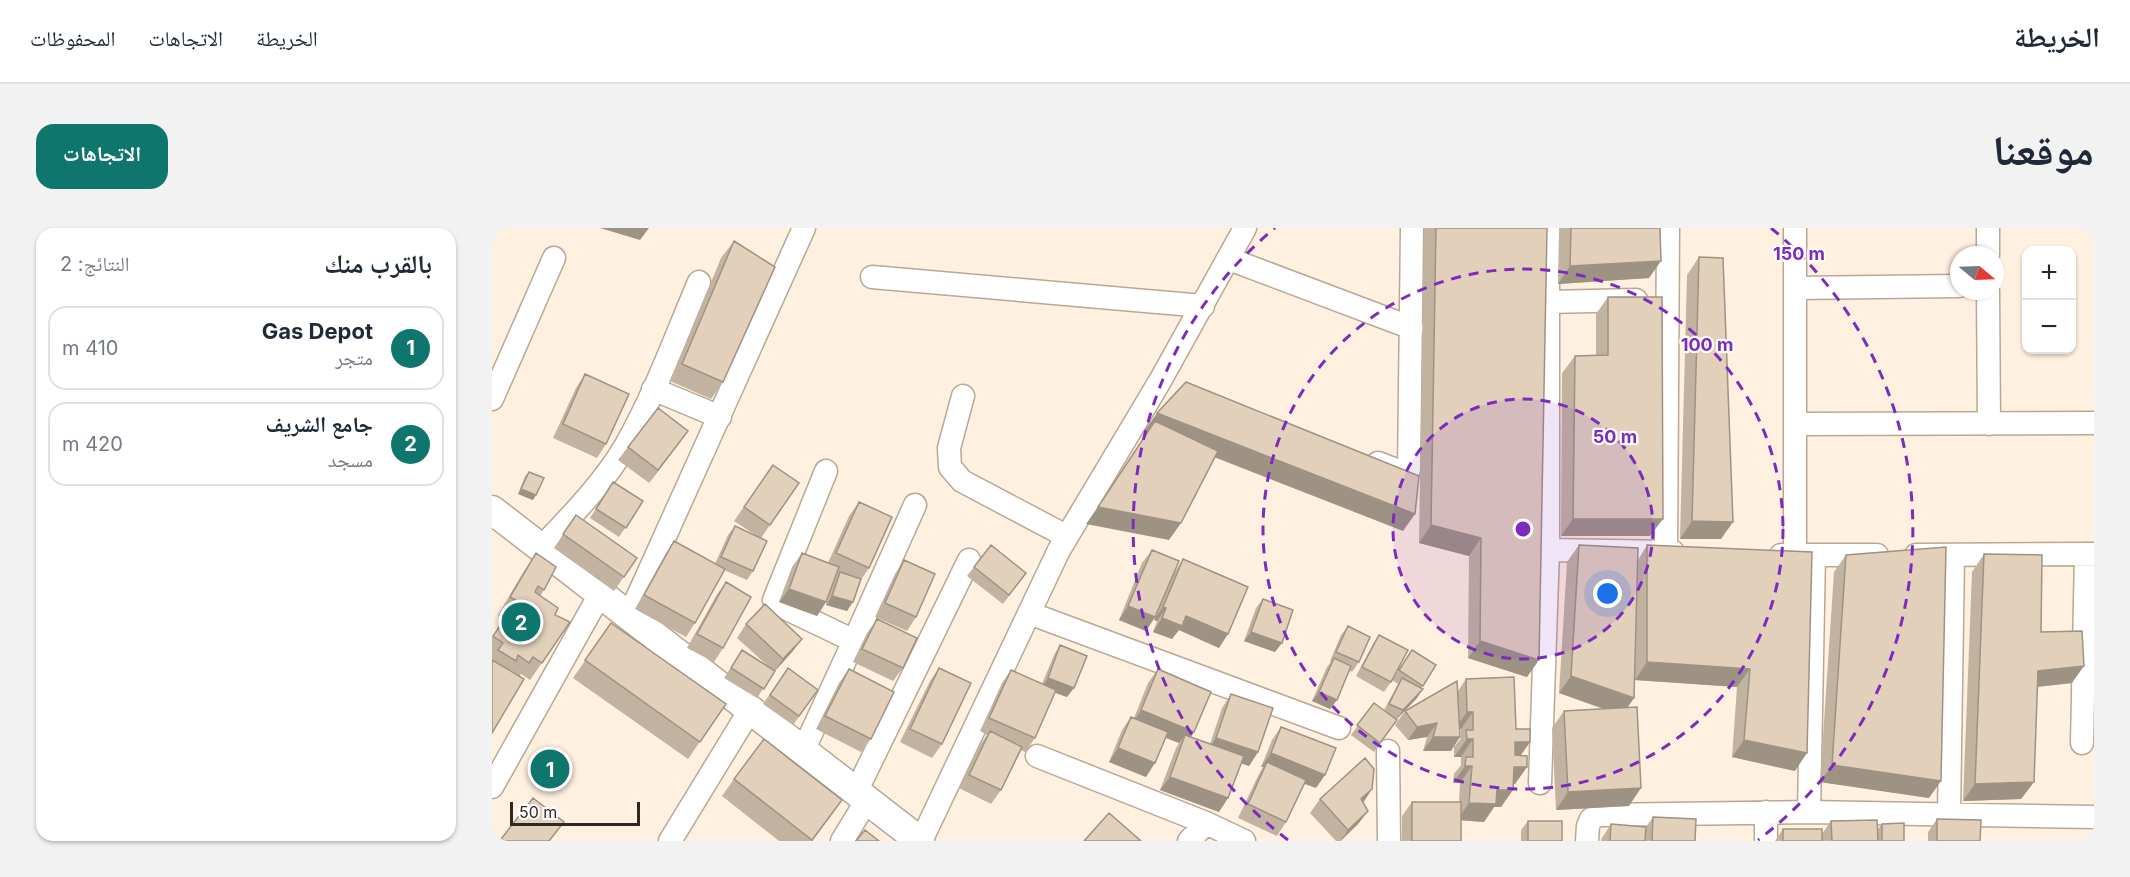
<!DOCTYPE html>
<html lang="ar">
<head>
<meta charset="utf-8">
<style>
  body { margin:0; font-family:Inter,"Noto Naskh Arabic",sans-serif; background:#f2f2f3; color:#1f2937; direction:rtl }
  .controls { position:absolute; right:18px; top:18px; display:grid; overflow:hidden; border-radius:12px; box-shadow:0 2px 4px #0004 }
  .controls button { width:54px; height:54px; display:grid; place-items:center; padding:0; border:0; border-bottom:2px solid #e0e1e3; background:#fff; color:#1f2937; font:30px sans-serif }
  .compass { position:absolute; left:1458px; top:18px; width:54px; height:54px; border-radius:50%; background:#fff; box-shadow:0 2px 4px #0004; rotate:109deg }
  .scale { position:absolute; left:18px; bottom:15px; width:130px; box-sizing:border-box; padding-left:6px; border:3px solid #302921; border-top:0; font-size:16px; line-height:21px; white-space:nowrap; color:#302921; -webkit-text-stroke:4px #fff; paint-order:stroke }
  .you { position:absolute; left:1116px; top:366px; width:21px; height:21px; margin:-15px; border:4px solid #fff; border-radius:50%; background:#1a73e8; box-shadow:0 0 0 9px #1a73e833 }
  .badge { display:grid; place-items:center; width:39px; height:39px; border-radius:50%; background:#0f766e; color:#fff; font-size:20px; font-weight:700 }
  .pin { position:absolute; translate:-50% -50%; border:3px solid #fff; box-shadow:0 2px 6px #0006 }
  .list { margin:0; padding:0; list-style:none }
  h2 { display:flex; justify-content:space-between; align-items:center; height:78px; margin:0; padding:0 24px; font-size:26px }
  h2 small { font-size:20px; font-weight:400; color:#747a83 }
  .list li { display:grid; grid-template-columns:39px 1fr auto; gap:18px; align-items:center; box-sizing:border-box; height:84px; margin:0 12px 12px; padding:0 12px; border:2px solid #e0e1e3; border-radius:18px }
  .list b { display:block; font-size:22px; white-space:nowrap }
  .list p { margin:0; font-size:20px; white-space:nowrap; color:#747a83 }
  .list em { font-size:20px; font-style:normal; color:#747a83 }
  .map { position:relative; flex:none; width:1602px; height:613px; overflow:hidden; direction:ltr; border-radius:18px }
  header { display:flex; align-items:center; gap:36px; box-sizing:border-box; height:84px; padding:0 30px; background:#fff; border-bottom:2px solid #e0e1e3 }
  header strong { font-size:28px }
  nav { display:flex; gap:33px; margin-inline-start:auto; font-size:21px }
  .intro { display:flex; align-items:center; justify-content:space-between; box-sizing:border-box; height:144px; padding:0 36px }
  h1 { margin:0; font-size:42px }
  .button { padding:15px 27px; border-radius:18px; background:#0f766e; color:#fff; font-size:21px; font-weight:700 }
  main { display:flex; gap:36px; padding:0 36px }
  aside { flex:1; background:#fff; border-radius:18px; box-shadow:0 2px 4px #0004 }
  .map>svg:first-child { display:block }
</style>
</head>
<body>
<header>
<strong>الخريطة</strong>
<nav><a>الخريطة</a><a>الاتجاهات</a><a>المحفوظات</a></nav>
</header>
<div class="intro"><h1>موقعنا</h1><a class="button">الاتجاهات</a></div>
<main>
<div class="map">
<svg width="1602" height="613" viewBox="0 0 1602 613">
  <rect width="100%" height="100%" fill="#fff0df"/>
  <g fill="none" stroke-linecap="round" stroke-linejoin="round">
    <defs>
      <path id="minor" d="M1496 0V27
        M737 31 920 100
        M380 49 711 78
        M1303 60 1467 58
        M1496 63 1497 196
        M1056 74 1144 72
        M161 161 228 189
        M471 168 457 220 458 239 470 253 574 308
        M0 171 62 30
        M1303 196 1602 195
        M886 235 912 245 917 241 920 0
        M49 320C79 288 112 255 134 217 163 166 184 108 207 54
        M1056 322 1181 324
        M1174 324 1176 0
        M1289 327H1385
        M1303 327V0
        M1424 327 1602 326
        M537 385 847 500
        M137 388 312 0
        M362 413 423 277
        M1590 515 1594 326
        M311 523 362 413 287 377 282 372 334 243
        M896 523 897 613
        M545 528 714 595 752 613
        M1048 555 1056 322V0
        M0 559 108 366
        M364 564 477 332
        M1317 584 1322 327
        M1457 586 1461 327
        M178 613 258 482
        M350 613 375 572
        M429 613 567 322 668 153 753 0
        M697 613 714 595
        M1095 613 1096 598 1099 591 1107 587 1317 584 1602 589
        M1274 613V584"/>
      <path id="major" d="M0 282 428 613"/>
    </defs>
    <use href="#minor" stroke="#b9a894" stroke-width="25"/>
    <use href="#major" stroke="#b9a894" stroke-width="31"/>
    <use href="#minor" stroke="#fff" stroke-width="22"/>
    <use href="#major" stroke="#fff" stroke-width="28"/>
  </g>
  <path fill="#c2b3a1" d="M932 0H1055L1035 449 976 430 977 328 927 315Z
    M1067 0H1168L1157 50 1066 56Z
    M242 13 231 154 219 171 178 153 229 30Z
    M1207 29 1229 311H1188L1195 47Z
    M1116 69 1158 308H1069L1070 145 1083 128 1104 127V86Z
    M93 146 114 216 105 230 61 210 84 160Z
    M196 203 157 255 126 232 136 219Z
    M281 237 307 255 269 310 261 343 255 352 232 342 203 395 194 409 143 381 173 327 182 313 223 336 236 307 243 298 265 308 242 293Z
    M37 244 41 272 26 266 33 248Z
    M121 254 151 273 127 309 98 290Z
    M367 274 377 340 369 352 355 383 334 377 337 367 334 374 325 388 287 374 300 339 310 325 336 335 357 288Z
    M84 287 145 330 122 363 62 320Z
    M1087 317 1146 332 1155 317 1320 324 1303 543 1240 529 1245 459 1143 452 1142 470 1136 479 1137 578 1064 582 1060 500 1072 483 1111 481 1067 465 1075 334Z
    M660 322 682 345 691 331 727 420 687 402 680 411 661 404 665 393 662 392 663 389 654 403 627 392 650 335Z
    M44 325 52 362 48 368 63 387 78 394 38 452 29 446 0 505V409L12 390 6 387 32 343Z
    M1492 326 1549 404 1580 455 1545 459 1542 554 1529 571 1471 573 1480 344Z
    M1354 327 1437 570 1328 554 1342 344Z
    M412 332 424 389 415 403 383 389 403 346Z
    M482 339 534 345 511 376 475 348Z
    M234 354 231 420 222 434 195 420 224 368Z
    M771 371 783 424 752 413 764 380Z
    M385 391 411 440 401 453 361 434 375 405Z
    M119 395 234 476 196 531 81 450Z
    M254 396 310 411 300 424 282 444 265 470 232 450 250 422 276 438 245 410Z
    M856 398 867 434 860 444 857 442 838 481 820 473 835 439 839 434 838 433 849 407Z
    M887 407 899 454 892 464 864 448 881 416Z
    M568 417 575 469 563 465 543 510 533 524 529 522 509 562 499 576 467 560 488 517 495 507 488 503 510 455 519 442 550 456 562 427Z
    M920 422 944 437 929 460 925 470 904 492H905L882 524 859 507 882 475 892 482 906 456 900 452Z
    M296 440 326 462 301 497 271 476Z
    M447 440 450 516 440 530 408 514 438 453Z
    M357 441 379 511 369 524 324 501 347 455Z
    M666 441 702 504 699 509 718 516 730 480 739 466 766 524 757 538 749 535 727 584 668 562 684 520 687 515 674 510 654 549 617 534 630 502 639 489 642 490 656 455Z
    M974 451 1024 501 1038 514 1028 528 1023 556H1022L1009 579H1002L992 594 969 592V613H910V588L920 574H967L968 555H961L962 546 969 537V529H962V519L969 510V501H968L959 523H931L935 509 916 512 903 497 913 483 966 463Z
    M789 499 824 560 812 556 794 594 785 608 746 590 766 548 771 539H769L780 512Z
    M242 551 338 589 320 613H287L230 568Z
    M828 571 871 575 876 583 866 596 849 613H844L818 585Z
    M1161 589 1203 613H1109L1110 610 1119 596 1154 599Z
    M1445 591 1488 613H1436V604Z
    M1036 593 1070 613H1029V602Z
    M1339 593 1385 602 1390 596 1412 613H1291L1330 606Z
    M1291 601V613H1283Z"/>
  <path fill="#9e9283" d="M108 0H157L148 12Z
    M1169 33 1157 50 1066 56 1078 38Z
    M665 185 923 286 911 303 653 202Z
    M196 203 186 217 157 255 166 242Z
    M29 261 44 267 41 272 26 266Z
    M606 279 689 295 677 312 594 296Z
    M1081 291H1171L1158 308H1069Z
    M1200 293 1241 294 1229 311H1188Z
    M939 297 989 310 977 328 927 315Z
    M297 361 334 374 325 388 287 374Z
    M340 368 361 374 355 383 334 377Z
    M636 378 663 389 654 403 627 392Z
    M671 379 674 380 665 393 662 392Z
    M694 388 736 406 727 420 687 402 680 411 661 404 670 390Z
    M759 404 790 415 783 424 752 413Z
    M310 411 300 424 282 444 291 431Z
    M988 413 1047 432 1035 449 976 430Z
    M1155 434 1258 441 1245 459 1143 452Z
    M1592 438 1580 455 1534 460 1546 443Z
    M1079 448 1142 470 1130 487 1067 465Z
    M556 450 582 460 575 469 549 459Z
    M931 461 925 470 904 492 911 482Z
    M827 464 845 472 838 481 820 473Z
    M649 482 702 504 693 518V507L687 515 640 496Z
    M975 484H981L969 501H963Z
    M945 495 935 509 916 512 925 499Z
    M941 509H968L959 523H931Z
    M724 510 766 524 757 538 715 523Z
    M975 511H981L969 529H962Z
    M1252 512 1315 525 1303 543 1240 529Z
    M1023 514H1038L1026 531H1011Z
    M626 520 663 535 654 549 617 534Z
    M779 525 833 547 824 560 773 540 775 534 771 539H769Z
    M1340 537 1449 553 1437 570 1328 554Z
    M973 538H980L968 555H961Z
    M1022 539H1035L1023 556H1010Z
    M678 549 736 570 727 584 668 562Z
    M1542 554 1529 571 1471 573 1483 556Z
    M1149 560 1137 578 1064 582 1076 564Z
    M880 561 871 575 869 571Z
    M1005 562H1021L1009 579H1002L992 594 965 592 977 575Z
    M350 572 338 589 320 613H319Z
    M876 583 866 596 848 613 856 602Z"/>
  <path fill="#e2d0bb" stroke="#9e9283" stroke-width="1.5" d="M944 0H1055L1047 432 988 413 989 310 939 297Z
    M1079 0H1168L1169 33 1078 38Z
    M242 13 283 39 231 154 190 136Z
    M1207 29 1231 30 1241 294 1200 293Z
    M1116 69H1170L1171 291H1081L1083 128 1116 127Z
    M93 146 137 166 114 216 71 196Z
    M694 154 927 248 923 286 665 185Z
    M166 180 196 203 166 242 136 219Z
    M663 193 726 223 689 295 606 279Z
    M281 237 307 255 278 297 252 279Z
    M37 244 52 250 44 267 29 261Z
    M121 254 151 273 134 300 104 281Z
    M367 274 400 289 377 340 344 325Z
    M84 287 145 330 132 349 71 306Z
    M243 298 275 313 261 343 229 329Z
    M182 313 233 341 203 395 152 367Z
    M499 317 534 345 517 367 482 339Z
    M1087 317 1146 320 1142 470 1079 448Z
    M1155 317 1320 324 1315 525 1252 512 1258 441 1155 434Z
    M1454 319 1449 553 1340 537 1354 327Z
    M660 322 687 333 663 389 636 378Z
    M44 325 64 339 52 362 46 358 43 364 66 380 63 387 78 394 50 435 41 429 37 435 26 427 24 433 6 422 11 415 1 408 25 373 18 369Z
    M310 325 347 339 334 374 297 361Z
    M1492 326 1550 327 1549 404 1590 403 1592 438 1546 443 1542 554 1483 556Z
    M691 331 756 359 736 406 694 388 690 398 670 390 674 380 671 379Z
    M412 332 443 346 424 389 393 375Z
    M348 344 369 351 361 374 340 368Z
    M234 354 259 369 231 420 205 406Z
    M771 371 801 382 790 415 759 404Z
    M273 376 310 411 291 431 254 396Z
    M385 391 425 410 411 440 370 421Z
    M119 395 234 476 208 514 93 432Z
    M856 398 878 409 867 434 844 424Z
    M887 407 916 422 899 454 870 439Z
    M568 417 595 428 582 460 556 450Z
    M250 422 283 443 272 461 239 440Z
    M920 422 944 437 931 458 907 442Z
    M842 430 859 438 845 472 827 464Z
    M0 432 32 451 0 505Z
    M296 440 326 462 307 488 278 467Z
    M447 440 479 455 450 516 418 501Z
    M357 441 402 464 379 511 333 488Z
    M666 441 719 464 702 504 649 482Z
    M519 442 564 462 543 510 497 490Z
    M1022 449 1024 501H1038V514H1023V527L1035 528V539H1022L1021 562H1005L1004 576 977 575 980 538H973L974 529H981V511H975L974 502H981V484H975L974 451Z
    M910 450 931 461 911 482 897 476Z
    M965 453 968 509H941L945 495 925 499 913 483Z
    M739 466 781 480 766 524 724 510Z
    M882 475 905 492 888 515 865 497Z
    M1145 479 1149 560 1076 564 1072 483Z
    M639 489 676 504 663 535 626 520Z
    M789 499 844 520 833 547 779 525Z
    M498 503 530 519 509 562 477 547Z
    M693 507 752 528 736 570 678 549Z
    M272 511 350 572 320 612 242 551Z
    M873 530 882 541 880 561 869 571 876 583 856 602 828 571Z
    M775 534 814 552 794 594 756 576Z
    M41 570 72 594 57 613H12L9 611Z
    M920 574H969V613H920Z
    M617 585 649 613H592Z
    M1161 589 1204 591 1203 613H1160Z
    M1445 591 1489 592 1488 613H1445Z
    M1385 592 1386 613H1340L1339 593Z
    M1036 593H1070V613H1036Z
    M1412 595V613H1390V596Z
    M1119 596 1154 599 1153 613H1118Z
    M1291 601H1330V613H1291Z
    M373 602 387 613H364Z"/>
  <circle cx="1031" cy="301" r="130" fill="#7b2cbf" fill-opacity=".12"/>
  <g fill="none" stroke="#7b2cbf" stroke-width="3" stroke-dasharray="10 8">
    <circle cx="1031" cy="301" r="130"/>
    <circle cx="1031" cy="301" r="260"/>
    <path d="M796 612A390 390 0 0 1 783 0M1279 0A390 390 0 0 1 1266 612"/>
  </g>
  <circle cx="1031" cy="301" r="9" fill="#7b2cbf" stroke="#fff" stroke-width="3"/>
  <g font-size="18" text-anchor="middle" font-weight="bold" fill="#7b2cbf" stroke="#fff" stroke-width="4.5" stroke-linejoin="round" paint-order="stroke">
    <text x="1307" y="32">150 m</text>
    <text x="1215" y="123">100 m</text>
    <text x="1123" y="215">50 m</text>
  </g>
</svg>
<div class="controls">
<button>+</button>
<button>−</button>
</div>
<svg class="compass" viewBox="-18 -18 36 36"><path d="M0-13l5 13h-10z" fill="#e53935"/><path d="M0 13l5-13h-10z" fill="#747a83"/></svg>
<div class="scale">50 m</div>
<div class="you"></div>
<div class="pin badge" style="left:58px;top:541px">1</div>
<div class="pin badge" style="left:29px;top:394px">2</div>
</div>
<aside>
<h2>بالقرب منك<small>النتائج: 2</small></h2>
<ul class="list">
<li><span class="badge">1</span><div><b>Gas Depot</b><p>متجر</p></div><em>410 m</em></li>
<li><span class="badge">2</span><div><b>جامع الشريف</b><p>مسجد</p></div><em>420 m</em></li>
</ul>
</aside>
</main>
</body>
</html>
